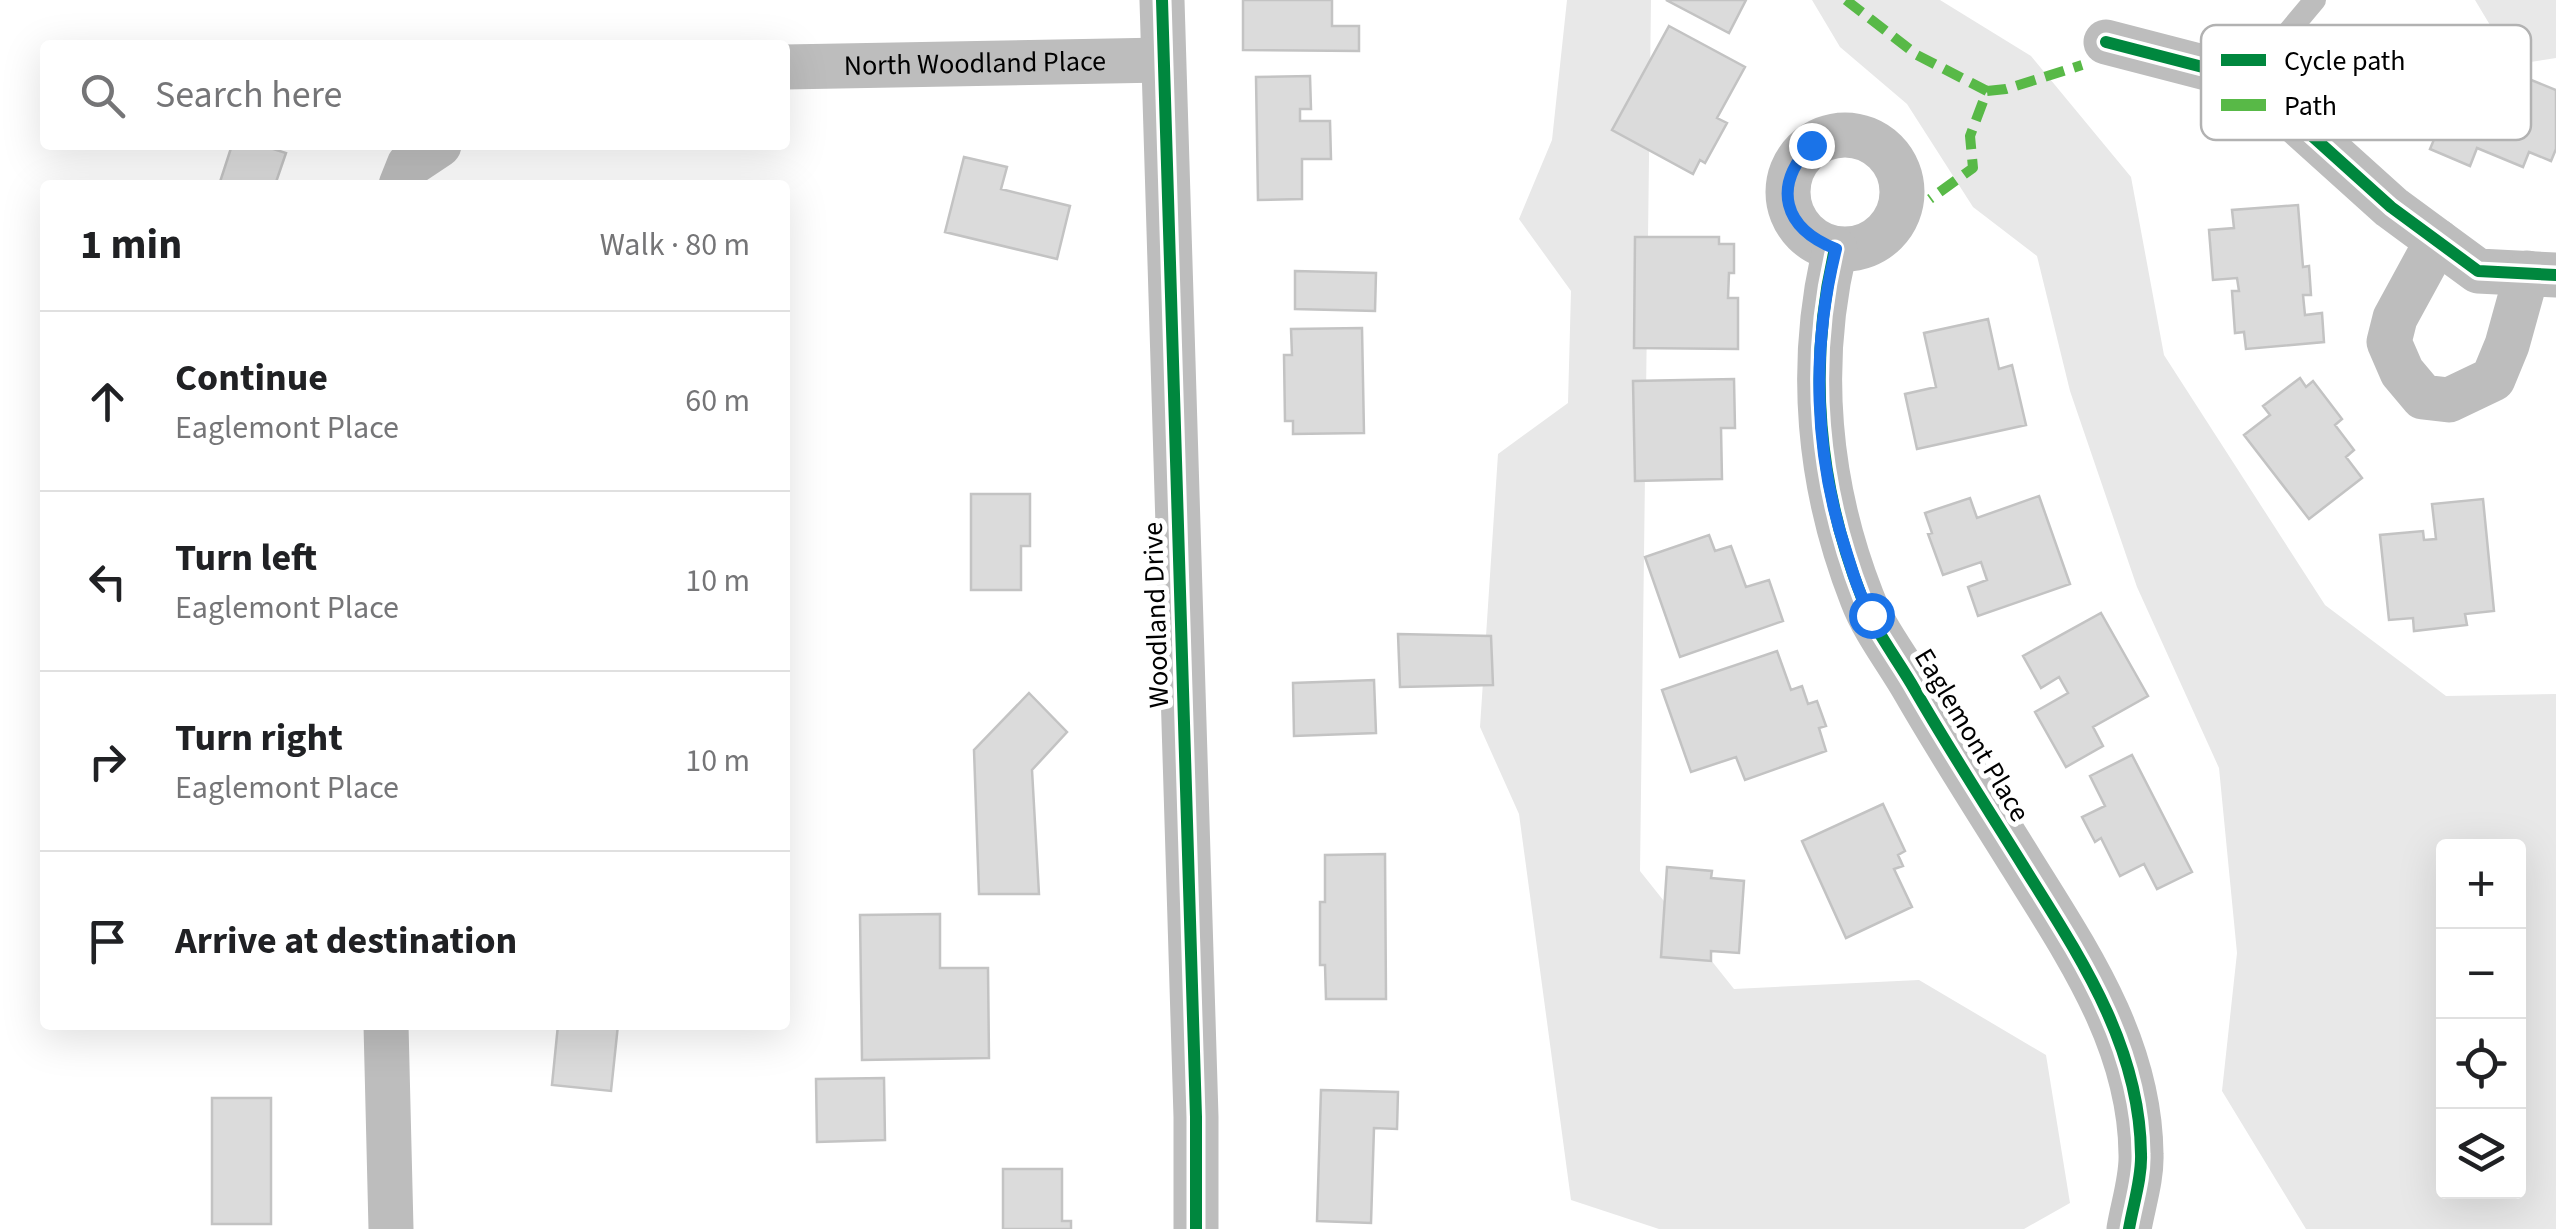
<!DOCTYPE html>
<html lang="en">
<head>
<meta charset="utf-8">
<style>
  body { margin:0; font-family:"Source Sans 3",sans-serif; background:#f2f2f2; color:#202124 }
  .controls { position:absolute; right:30px; bottom:30px; display:grid; overflow:hidden; border-radius:10px; box-shadow:0 10px 40px #0002 }
  .controls button { width:90px; height:90px; display:grid; place-items:center; padding:0; border:0; border-bottom:2px solid #e0e0e0; background:#fff; color:#202124; font:50px sans-serif }
  .stop { position:absolute; width:30px; height:30px; margin:-22px; border:8px solid #1a73e8; border-radius:50%; background:#fff }
  .stop.end { background:#1a73e8; border-color:#fff; box-shadow:0 2px 10px #0008 }
  .list { margin:0; padding:0; list-style:none }
  h2 { display:flex; justify-content:space-between; align-items:center; height:130px; margin:0; padding:0 40px; font-size:42px }
  h2 small { font-size:32px; font-weight:400; color:#757577 }
  .list li { display:grid; grid-template-columns:65px 1fr auto; gap:30px; align-items:center; box-sizing:border-box; height:180px; padding:0 40px; border-top:2px solid #e0e0e0 }
  .list b { display:block; font-size:38px; white-space:nowrap }
  .list p { margin:0; font-size:32px; white-space:nowrap; color:#757577 }
  .list em { font-size:32px; font-style:normal; color:#757577 }
  .icon { flex:none; width:55px; height:55px; fill:none; stroke:currentColor; stroke-width:2; stroke-linecap:round; stroke-linejoin:round }
  .map { position:relative; flex:none; width:2556px; height:1229px; overflow:hidden }
  .search { position:absolute; background:#fff; box-shadow:0 10px 40px #0002; left:40px; top:40px; width:750px; height:110px; display:flex; align-items:center; gap:25px; box-sizing:border-box; padding:0 35px; border-radius:10px; color:#757577; font-size:38px }
  .panel { position:absolute; background:#fff; box-shadow:0 10px 40px #0002; left:40px; top:180px; width:750px; height:850px; border-radius:10px }
  .map>svg:first-child { display:block }
</style>
</head>
<body>
<div class="map">
<svg width="2556" height="1229" viewBox="0 0 2556 1229">
  <rect width="100%" height="100%" fill="#fff"/>
  <path fill="#e8e8e8" fill-rule="evenodd" d="M1567 0H1651L1640 871 1734 989 1919 980 2046 1055 2070 1203 2024 1229H1659L1571 1200 1519 814 1480 727 1498 454 1568 403 1571 291 1519 219 1552 140Z
    M1812 0H1940L2031 56 2131 177 2164 355 2325 605 2446 696 2556 694V1229H2306L2222 1091 2237 953 2219 768 2137 587 2070 391 2037 256 1973 207 1907 104 1840 47ZM2518 846V1192H2444V846Z
    M2475 0H2556V58L2524 63 2496 35Z"/>
  <path fill="#dbdbdb" stroke="#c3c3c3" stroke-width="2.5" d="M1243 0H1332V26H1359V51L1243 50Z
    M1666 0H1746L1729 33Z
    M1669 26 1745 67 1717 118 1727 123 1705 163 1700 160 1693 174 1612 130Z
    M2492 64 2556 90V149L2551 161 2529 152 2523 167 2477 148 2470 166 2430 149 2448 106 2461 111 2470 88 2481 93Z
    M1310 76 1311 109H1300V121H1330L1331 159H1302V199L1258 200 1256 77Z
    M232 145H261L286 153 275 185H219Z
    M964 157 1007 167 1001 189 1070 206 1057 259 945 232Z
    M2298 205 2303 267 2309 266 2311 295H2303L2305 315 2322 313 2324 342 2246 349 2244 332 2235 333 2232 291H2239L2237 278 2213 280 2209 230 2234 228 2232 210Z
    M1635 237H1719V244H1734V273H1729L1728 298H1738V349L1634 348Z
    M1295 271 1376 273 1375 311 1295 309Z
    M1988 319 1999 369 2012 365 2026 425 1917 449 1905 394 1936 387 1924 333Z
    M1362 328 1364 433 1293 434V421H1285L1284 355H1292L1291 329Z
    M2300 378 2306 387 2313 381 2342 419 2335 425 2354 450 2346 457 2362 478 2309 519 2244 435 2270 415 2263 406Z
    M1734 379 1735 428H1721L1722 479 1635 481 1633 381Z
    M971 494H1030V546H1021V590H971Z
    M2039 496 2070 584 1978 616 1968 587 1987 580 1981 562 1943 575 1928 534 1932 533 1925 513 1970 498 1977 518Z
    M2483 499 2494 611 2465 614 2467 625 2414 631 2413 618 2389 620 2380 535 2423 531 2424 540 2436 539 2432 504Z
    M1709 535 1715 551 1731 546 1746 587 1769 580 1783 621 1680 657 1645 557Z
    M2101 613 2148 696 2093 727 2103 746 2066 767 2035 712 2068 693 2059 677 2041 688 2023 656Z
    M1398 634 1491 636 1493 685 1400 687Z
    M1777 651 1791 690 1802 686 1808 704 1817 701 1826 726 1819 728 1826 751 1745 780 1736 757 1691 772 1662 690Z
    M1374 680 1376 733 1294 736 1293 683Z
    M1029 693 1067 732 1032 770 1039 894H979L974 750Z
    M2132 755 2192 872 2157 889 2144 864 2120 876 2101 838 2095 842 2082 817 2105 806 2090 776Z
    M1883 804 1905 851 1898 855 1903 866 1894 869 1912 907 1846 938 1802 841Z
    M1385 854 1386 999H1326L1325 965H1320V902H1325V855Z
    M1667 867 1712 871 1711 878 1744 881 1739 953 1711 951V961L1661 957Z
    M940 914V968H988L989 1058 862 1060 860 915Z
    M558 1025H618L611 1091 552 1085Z
    M884 1078 885 1140 817 1142 816 1079Z
    M1321 1090 1398 1092 1397 1129 1374 1128 1371 1223 1317 1221Z
    M212 1098H271V1224H212Z
    M1003 1169H1062V1221H1071V1229H1003Z"/>
  <g fill="none" stroke-linecap="round" stroke-linejoin="round">
    <path stroke="#bdbdbd" stroke-width="22" d="M2249 79 2315 0"/>
    <g stroke="#bdbdbd" stroke-width="45">
      <path d="M1162 0 1196 1117V1229"/>
      <path d="M2106 42 2249 79 2391 207 2478 271 2556 275"/>
      <path id="s1" d="M785 67 1163 60"/>
      <circle cx="1845" cy="192" r="57"/>
      <path d="M401 185 409 165 439 145"/>
      <path d="M2437 241 2395 318 2389 342 2402 372 2423 397 2449 400 2493 379 2507 345 2527 273"/>
      <path d="M1835 249C1807 366 1818 486 1862 598 1874 630 1898 660 1915 690 1949 749 1986 806 2022 864 2078 954 2140 1044 2141 1154 2142 1178 2133 1205 2129 1229"/>
      <path d="M386 1025 391 1229"/>
    </g>
    <path stroke="#58b947" stroke-width="10" stroke-dasharray="20 10" stroke-linecap="butt" d="M1846 0 1917 55 1987 91 1970 136 1973 168 1930 199
      M1987 91 2006 89 2082 65"/>
    <defs>
      <path id="cycleway" d="M1162 0 1196 1117V1229
        M2106 42 2249 79 2391 207 2478 271 2556 275
        M1835 249C1807 366 1818 486 1862 598 1874 630 1898 660 1915 690 1949 749 1986 806 2022 864 2078 954 2140 1044 2141 1154 2142 1178 2133 1205 2129 1229"/>
    </defs>
    <use href="#cycleway" stroke="#fff" stroke-width="19"/>
    <use href="#cycleway" stroke="#00873e" stroke-width="12"/>
  </g>
  <g fill="none" stroke-linecap="round" stroke-linejoin="round">
    <path stroke="#1a73e8" stroke-width="12" d="M1811 145C1772 187 1783 228 1836 249 1811 349 1814 454 1846 551 1853 573 1859 595 1871 615"/>
  </g>
  <g text-anchor="middle" dominant-baseline="central" stroke-width="10" stroke-linejoin="round" paint-order="stroke">
    <g font-size="28" fill="#000" stroke="#fff">
      <text stroke="none"><textPath href="#s1" startOffset="190">North Woodland Place</textPath></text>
      <text transform="translate(1156 615) rotate(-92)">Woodland Drive</text>
      <text transform="translate(1972 735) rotate(59)">Eaglemont Place</text>
    </g>
  </g>
  <rect x="2201" y="25" width="330" height="115" rx="15" fill="#fff" stroke="#b2b2b2" stroke-width="2.5"/>
  <rect x="2221" y="54" width="45" height="12" fill="#00873e"/>
  <rect x="2221" y="99" width="45" height="12" fill="#58b947"/>
  <g font-size="28" fill="#000">
    <text x="2284" y="70">Cycle path</text>
    <text x="2284" y="115">Path</text>
  </g>
</svg>
<div class="controls">
<button>+</button>
<button>−</button>
<button><svg class="icon" aria-label="locate" viewBox="0 0 24 24"><circle cx="12" cy="12" r="6"/><path d="M12 2v4M12 18v4M2 12h4M18 12h4"/></svg></button>
<button><svg class="icon" aria-label="layers" viewBox="0 0 24 24"><path d="M12 4l9 5-9 5-9-5zM3 14l9 5 9-5"/></svg></button>
</div>
<div class="stop" style="left:1871px;top:615px"></div>
<div class="stop end" style="left:1811px;top:145px"></div>
<div class="search"><svg class="icon" aria-label="search" viewBox="0 0 24 24"><circle cx="10" cy="10" r="6"/><path d="M15 15l6 6"/></svg>Search here</div>
<section class="panel">
<h2>1 min<small>Walk · 80 m</small></h2>
<ul class="list">
<li><svg class="icon" aria-label="ahead" viewBox="0 0 24 24"><path d="M12 20V5M6 11l6-6 6 6"/></svg><div><b>Continue</b><p>Eaglemont Place</p></div><em>60 m</em></li>
<li><svg class="icon" aria-label="left" viewBox="0 0 24 24"><path d="M17 20v-9H6M10 6l-5 5 5 5"/></svg><div><b>Turn left</b><p>Eaglemont Place</p></div><em>10 m</em></li>
<li><svg class="icon" aria-label="right" viewBox="0 0 24 24"><path d="M7 20v-9h11M14 6l5 5-5 5"/></svg><div><b>Turn right</b><p>Eaglemont Place</p></div><em>10 m</em></li>
<li><svg class="icon" aria-label="arrive" viewBox="0 0 24 24"><path d="M6 21V4h12l-3 4 3 4H6"/></svg><div><b>Arrive at destination</b></div></li>
</ul>
</section>
</div>
</body>
</html>
